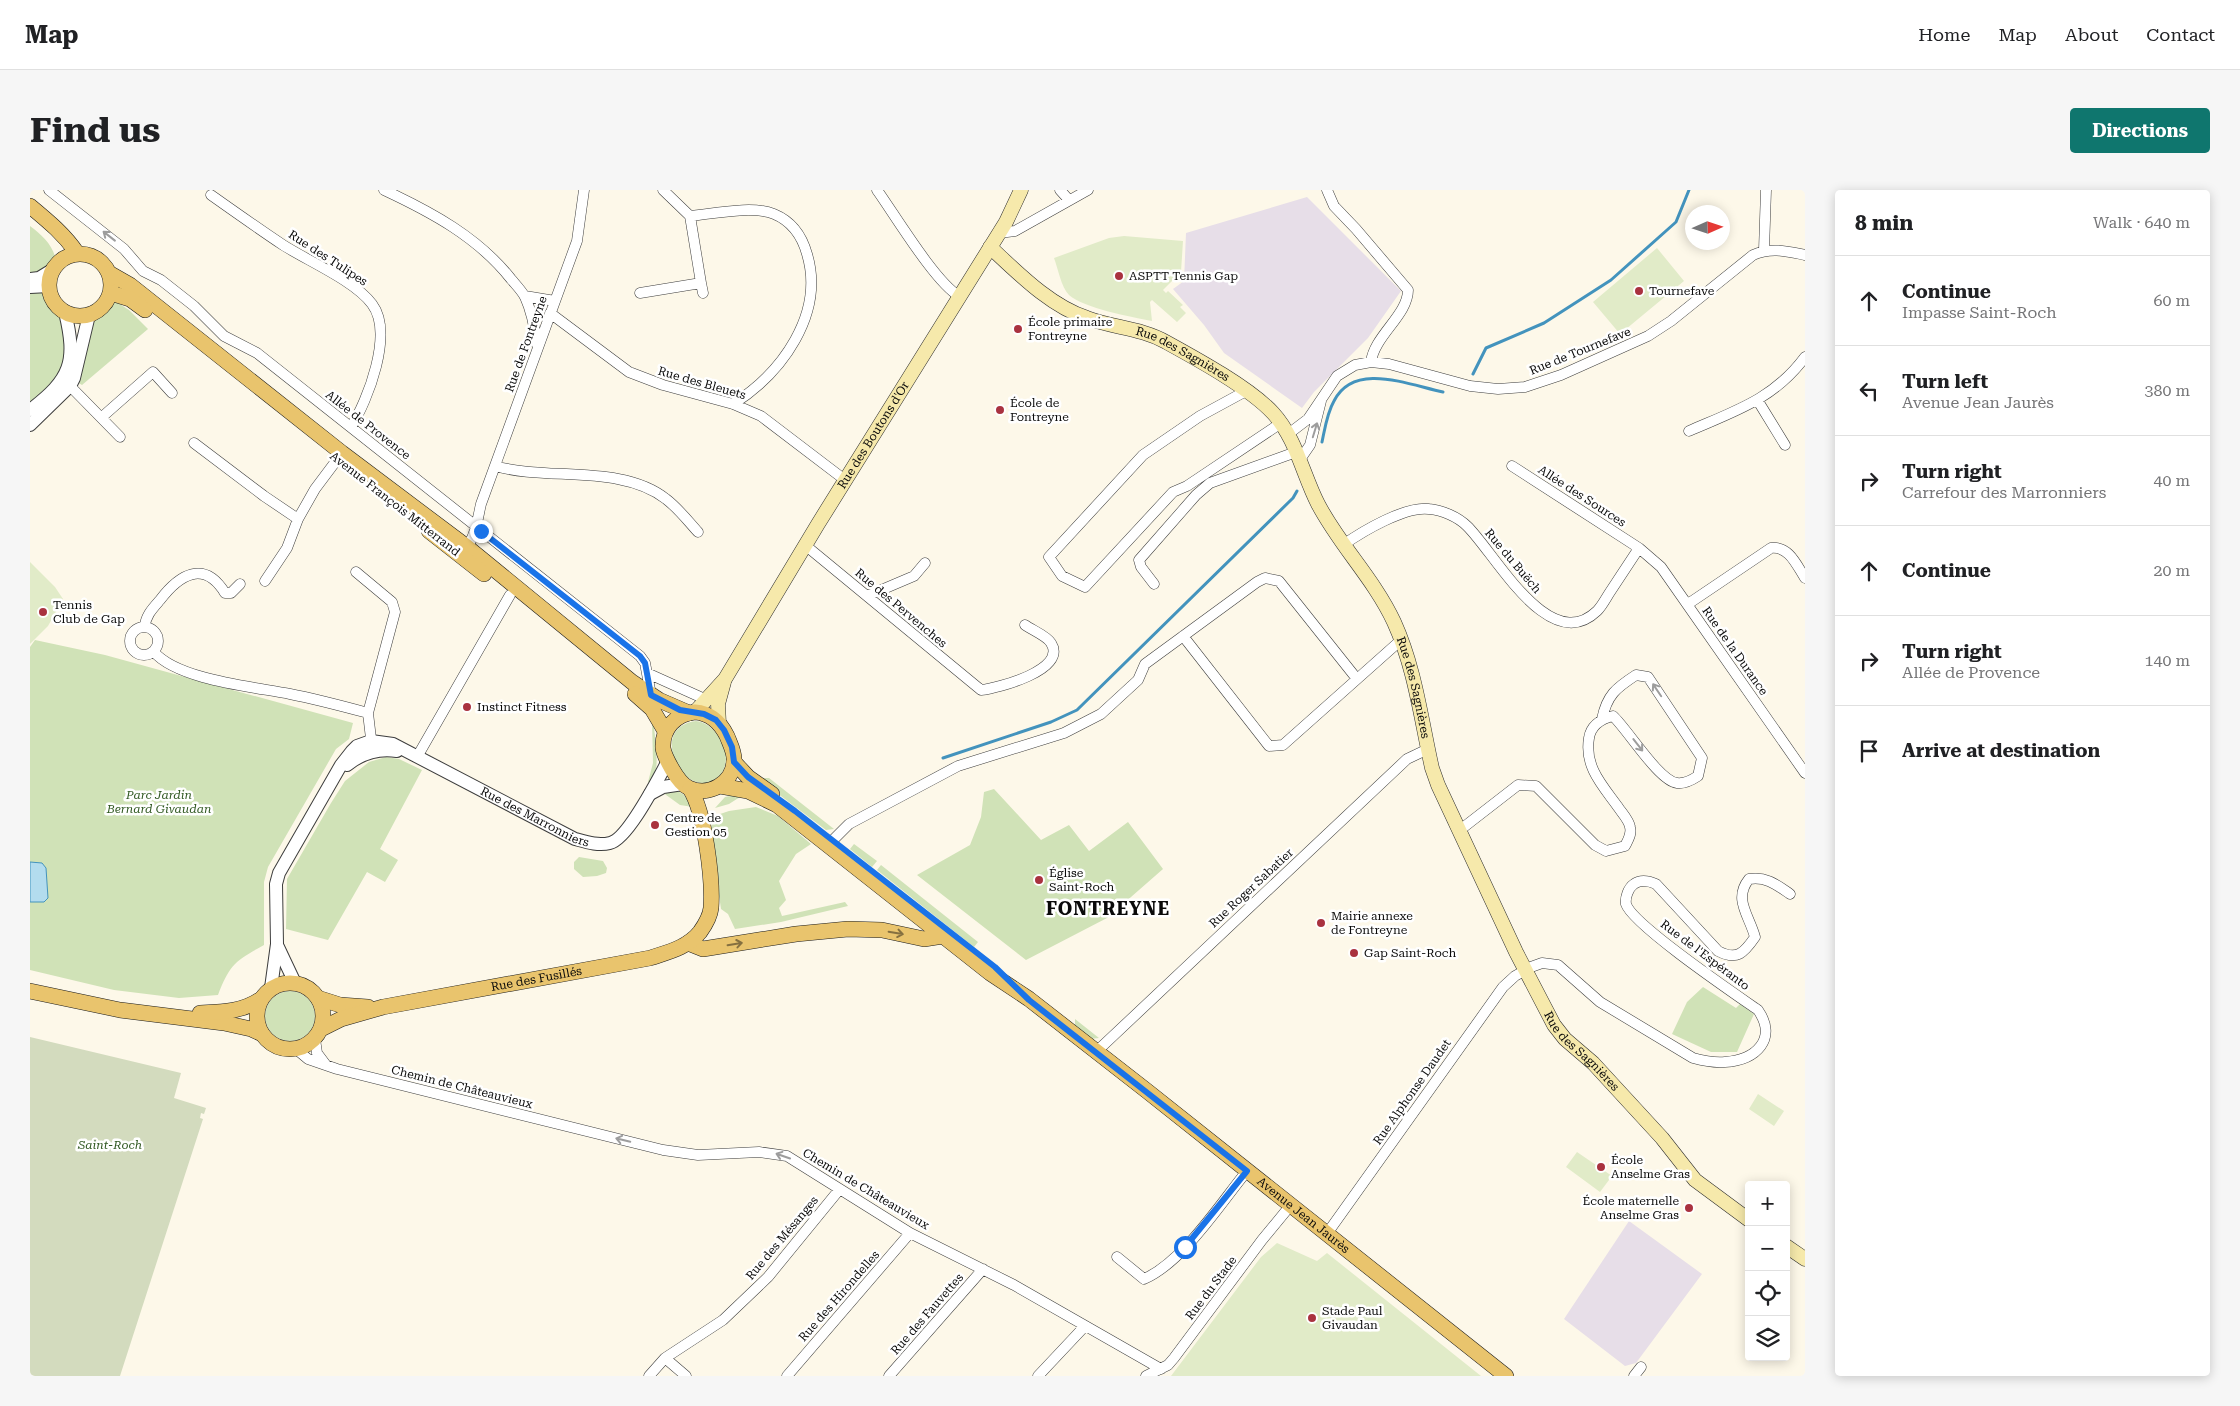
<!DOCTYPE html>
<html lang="en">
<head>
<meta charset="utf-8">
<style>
  body { margin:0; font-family:"Roboto Serif",serif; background:#f6f6f6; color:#202124 }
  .controls { position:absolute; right:15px; bottom:15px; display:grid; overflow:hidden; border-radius:5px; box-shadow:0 2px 12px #0003 }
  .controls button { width:45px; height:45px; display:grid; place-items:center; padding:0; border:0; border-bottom:1px solid #e0e0e0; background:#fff; color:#202124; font:25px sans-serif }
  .compass { position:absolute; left:1655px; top:15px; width:45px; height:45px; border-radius:50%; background:#fff; box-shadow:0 2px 12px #0003; rotate:87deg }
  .stop { position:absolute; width:15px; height:15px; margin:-11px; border:4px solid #1a73e8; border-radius:50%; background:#fff }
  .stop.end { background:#1a73e8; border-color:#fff; box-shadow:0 1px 5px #0008 }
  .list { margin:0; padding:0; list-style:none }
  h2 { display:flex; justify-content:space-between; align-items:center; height:65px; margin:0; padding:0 20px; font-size:21px }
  h2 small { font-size:16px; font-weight:400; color:#757577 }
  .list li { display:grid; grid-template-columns:32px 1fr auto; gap:15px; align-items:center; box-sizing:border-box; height:90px; padding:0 20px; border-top:1px solid #e0e0e0 }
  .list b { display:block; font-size:19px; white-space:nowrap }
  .list p { margin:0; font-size:16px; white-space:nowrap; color:#757577 }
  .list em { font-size:16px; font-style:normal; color:#757577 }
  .icon { flex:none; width:28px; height:28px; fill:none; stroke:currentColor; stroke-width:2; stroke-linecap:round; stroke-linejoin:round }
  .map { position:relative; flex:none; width:1775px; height:1186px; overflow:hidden; border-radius:5px }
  header { display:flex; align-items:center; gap:30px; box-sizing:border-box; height:70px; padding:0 25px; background:#fff; border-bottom:1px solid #e0e0e0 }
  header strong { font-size:24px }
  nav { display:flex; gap:28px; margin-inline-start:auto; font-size:18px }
  .intro { display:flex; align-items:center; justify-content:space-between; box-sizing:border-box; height:120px; padding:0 30px }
  h1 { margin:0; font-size:35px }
  .button { padding:12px 22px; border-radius:5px; background:#0f766e; color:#fff; font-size:18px; font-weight:700 }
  main { display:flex; gap:30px; padding:0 30px }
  aside { flex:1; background:#fff; border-radius:5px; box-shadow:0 2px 12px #0003 }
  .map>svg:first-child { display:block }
</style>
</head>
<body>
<header>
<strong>Map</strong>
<nav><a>Home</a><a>Map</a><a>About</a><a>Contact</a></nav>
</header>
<div class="intro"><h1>Find us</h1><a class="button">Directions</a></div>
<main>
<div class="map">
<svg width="1775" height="1186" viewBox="0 0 1775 1186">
  <rect width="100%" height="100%" fill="#fdf8e9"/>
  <path fill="#e7dee8" d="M1277 7 1371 101 1338 148 1284 202 1272 218 1194 163 1174 135 1143 99 1154 91 1156 43Z
    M1599 1031 1672 1084 1606 1173 1595 1176 1534 1129Z"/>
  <path fill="#d0e2b7" d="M0 36C12 45 24 56 26 71 19 81 12 83 0 84Z
    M15 101C18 107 29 119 31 124 35 135 36 168 33 179 29 189 11 210 0 211V102Z
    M85 111 99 120 118 139 52 195 47 192 63 131 75 124Z
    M5 450 75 465 323 533 319 549 306 559 238 677 234 692V755C205 771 200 774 188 805L149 808 84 800 0 780V457Z
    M622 530C625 537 628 571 626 578 625 584 622 589 620 593L618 592 623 573Z
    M666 531C687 533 706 567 690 585 659 619 613 538 666 531Z
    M356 567 369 569 392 580 350 659 368 670 355 692 337 682 298 750 256 739 257 689 301 613 315 591 339 572Z
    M734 588H739L804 639 796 640 731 591Z
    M964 599 1011 650 1039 635 1059 661 1098 632 1133 679 1077 728 996 770 887 685 940 655 951 627 954 602Z
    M647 601 653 604 663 617 650 615 632 602Z
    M710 604V607L699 614 685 618 695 607Z
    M726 617 748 626 781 654 766 664 749 691 756 710 749 718 752 726 815 712 818 716 751 732 705 739 698 724 691 719 684 671 681 627 699 621Z
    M824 654 847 671 842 677 820 659Z
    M549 667 573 671 577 678 576 683 567 686 553 687 544 679V672Z
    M851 675 948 752 944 757 847 680Z
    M1673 797 1706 818 1710 814 1724 824 1707 862H1681L1642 844 1657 812Z
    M235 826a25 25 0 1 1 50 0a25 25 0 1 1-50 0Z
    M1045 829 1069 848 1060 849 1045 836Z"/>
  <path fill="#d3dbbe" d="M0 847 151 883 144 908 176 918 174 924 171 923 170 928 173 929 90 1186H0Z"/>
  <path fill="#e1ebc8" d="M1094 46 1153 51 1151 82 1133 100 1136 103 1138 101 1153 115 1150 117 1156 123 1147 132 1122 110 1120 112 1122 131C1101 127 1054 118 1039 105 1031 97 1028 78 1024 68L1079 48Z
    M1627 58 1654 91 1590 144 1563 112Z
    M0 372 25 397 33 409 18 436 0 454Z
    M1728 904 1754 921 1744 936 1719 919Z
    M1547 962 1582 986 1570 1002 1536 977Z
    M1247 1053 1287 1071 1297 1063 1451 1186H1141L1231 1067Z"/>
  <path fill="#b3dcee" stroke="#4393bd" d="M0 672 12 673 16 678 18 708 14 712H0Z"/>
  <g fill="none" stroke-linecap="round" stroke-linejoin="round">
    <path stroke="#4393bd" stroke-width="3" d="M1443 184 1456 158 1514 133 1581 90 1646 32 1659 0
      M1292 252C1295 238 1297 223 1304 211 1324 171 1379 195 1413 202
      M913 568 1021 532 1047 520 1263 308 1267 301"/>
    <defs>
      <path id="minor" d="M19 0 94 59 113 81 131 90 164 116 194 146 227 163 610 466 615 473 621 505
        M354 0C401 22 448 47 481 89 486 95 492 101 495 107 502 122 505 139 507 155
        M633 0 660 26C682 24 723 15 744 24 761 31 772 46 777 64 795 124 752 183 703 214
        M847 0C865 25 905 92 929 106
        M1030 0 1039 10
        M1297 0 1304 16 1326 39 1378 100C1378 125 1344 146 1341 172
        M181 5C205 22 229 39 253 55 278 71 325 91 342 114 364 143 338 210 321 237
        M969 43 985 41 1058 0
        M1734 60 1736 0
        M671 93 673 103
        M610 103 671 93 660 26
        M495 106 525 111
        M520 123 599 182 633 195 703 214 731 226 815 290
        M40 196 90 247
        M1216 201 1170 226 1113 265 1019 367 1032 386 1055 397 1143 302 1157 296 1251 233
        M1728 211 1755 255
        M72 227 123 182 142 203
        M1659 241C1705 221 1744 209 1775 167
        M1257 245 1278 229 1307 186 1325 175 1341 172 1359 174 1440 196 1468 199 1495 197 1531 185 1618 146 1641 131 1723 65C1741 57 1756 61 1775 65
        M164 253 234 306 268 329
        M1269 271 1280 255 1291 211
        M465 276C517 291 592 274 636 309 648 318 658 331 668 342
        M1482 276 1609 358 1631 377 1775 583
        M775 355 951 500C968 498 1038 480 1021 453 1017 446 1002 440 995 435
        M1313 355C1333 341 1375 316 1399 319 1412 320 1428 327 1437 336 1465 363 1519 467 1567 421 1572 416 1576 408 1580 402 1590 387 1599 373 1609 358
        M433 359C445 354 448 326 451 314L547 51 554 0
        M326 382 362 412 365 422 338 523 342 557
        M235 391 257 358 268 329 285 299 312 263
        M1124 394 1111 377 1109 370 1166 305 1180 293 1266 262
        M837 406 884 386 895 373
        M1658 414 1741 358C1759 356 1766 374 1775 388
        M100 451a14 14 0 1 1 28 0a14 14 0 1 1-28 0Z
        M115 437C115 426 123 418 130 410 149 385 174 369 195 403H201L210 394
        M1153 446 1239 556 1253 555 1371 450
        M124 462C148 490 225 497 260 504 286 509 312 516 338 523
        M617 483 677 510
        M387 567 480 405
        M1430 640 1488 595 1506 596 1565 655 1576 661 1595 656C1598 650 1602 644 1600 637 1599 630 1592 623 1588 617 1573 596 1554 577 1559 548 1561 535 1571 529 1583 526 1598 540 1629 591 1647 593 1655 594 1662 590 1668 586L1672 568 1618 487 1606 485C1586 498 1577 505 1572 529
        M797 656 819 634 928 576 1034 543 1071 524 1108 490 1115 474 1227 392 1235 388 1249 391 1327 489
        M285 849 287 863 296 875
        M266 859 278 869 307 879 633 960 668 965 729 962 757 966 880 1043 984 1095 1131 1179
        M1066 862 1377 569 1398 559
        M1296 1045 1473 797 1485 786 1501 777 1512 773 1528 775 1570 812 1663 868C1674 871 1684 873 1695 872 1726 870 1748 849 1728 820 1705 804 1602 734 1596 714 1595 708 1598 698 1604 694 1611 689 1619 691 1626 694L1688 761C1707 771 1714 763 1725 747 1719 725 1703 709 1719 689 1736 686 1747 695 1760 704
        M1087 1067 1114 1089C1153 1072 1190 1014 1217 981
        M635 1168 656 1186
        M619 1186 635 1168 693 1130 738 1087 809 1000
        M757 1186 880 1043
        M859 1186 953 1079
        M1008 1186 1055 1136
        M1116 1186 1138 1175 1144 1168 1232 1050 1260 1016
        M1604 1186 1611 1177"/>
      <g id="tertiary">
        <path d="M0 89 9 88 22 80"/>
        <path d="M0 97 19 96"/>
        <path d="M0 220C41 189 47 172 35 122"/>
        <path d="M0 235 40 196 44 188 59 125"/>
        <path d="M317 575C332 563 348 558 367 561"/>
        <path d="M620 604 633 597 653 594"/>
        <path d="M248 757 265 793"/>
        <path id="s1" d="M241 798 247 754 246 694 249 683 311 575 322 561 327 556 341 551 363 554 545 649C556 652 568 656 580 653 598 649 628 589 638 571"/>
      </g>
      <g id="secondary">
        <path id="s2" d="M960 57C988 83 1020 116 1057 128 1084 138 1111 138 1136 152 1167 169 1220 198 1243 223 1266 248 1273 285 1288 314 1310 356 1344 389 1364 432 1385 478 1391 529 1402 578L1408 595 1486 762 1524 835 1535 849 1563 873 1632 948 1665 990 1719 1030"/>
        <path id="s3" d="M665 522 695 489 788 334 976 32 991 0"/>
        <path d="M689 534 688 514 694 492"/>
        <path d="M1756 1056 1775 1069"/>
      </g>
      <g id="primary">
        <path d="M0 16C18 31 34 44 47 63"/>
        <circle cx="50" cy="95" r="31"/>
        <path d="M79 83 100 95 312 263 437 357 602 492 629 510 659 523"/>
        <path d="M81 103 100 109 115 120"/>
        <path d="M399 341 454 384"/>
        <path d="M605 504 622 519 635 541"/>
        <path d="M665 522C680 523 690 532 697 546 700 554 705 563 704 571 703 593 679 607 659 598 652 595 646 586 642 579 638 572 634 565 633 558 632 538 646 524 665 522Z"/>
        <path d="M704 572 718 587 742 604"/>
        <path id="s4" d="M690 596 718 601 747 615 960 783 999 809 1117 901 1476 1186"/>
        <path d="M658 753 673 759 766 744 818 739 852 740 894 749 913 746"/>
        <circle cx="260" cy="826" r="33"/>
        <path d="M0 801 90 820 194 833 221 839 232 844"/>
        <path d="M288 808 310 815 338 817"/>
        <path d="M170 823C192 822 212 822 231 809"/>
        <path id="s5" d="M291 839 311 829 353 817 620 768C638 762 657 758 670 742 675 735 680 727 681 718 683 690 675 622 660 599"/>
      </g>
    </defs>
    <use href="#minor" stroke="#3d3d3d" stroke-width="11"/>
    <use href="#tertiary" stroke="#3d3d3d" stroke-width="14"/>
    <use href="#secondary" stroke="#2c2c2c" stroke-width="15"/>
    <use href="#primary" stroke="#1b1b1b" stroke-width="16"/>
    <use href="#minor" stroke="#fff" stroke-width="10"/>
    <use href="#tertiary" stroke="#fff" stroke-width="12"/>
    <use href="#secondary" stroke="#f6e9ab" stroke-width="14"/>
    <use href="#primary" stroke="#e9c46d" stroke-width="15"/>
  </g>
  <defs><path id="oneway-shaft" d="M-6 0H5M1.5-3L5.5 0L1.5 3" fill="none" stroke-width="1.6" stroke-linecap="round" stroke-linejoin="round" transform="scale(1.25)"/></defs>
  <g stroke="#9d9d9d">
    <use href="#oneway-shaft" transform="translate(79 46) rotate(-142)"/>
    <use href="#oneway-shaft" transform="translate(1285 240) rotate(-73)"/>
    <use href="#oneway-shaft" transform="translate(1627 500) rotate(-124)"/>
    <use href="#oneway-shaft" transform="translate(1608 555) rotate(52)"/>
    <use href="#oneway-shaft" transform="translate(593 950) rotate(-166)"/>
    <use href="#oneway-shaft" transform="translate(753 966) rotate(-161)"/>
  </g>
  <g stroke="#857040">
    <use href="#oneway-shaft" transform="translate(866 743) rotate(10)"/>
    <use href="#oneway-shaft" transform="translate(705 754) rotate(-9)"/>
  </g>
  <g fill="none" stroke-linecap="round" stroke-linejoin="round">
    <path stroke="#1a73e8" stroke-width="6" d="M451 341 610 466 615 473 621 505 650 520 674 524 686 530 694 540 702 557 704 572 718 587 765 621 965 777 999 810 1217 981 1155 1057"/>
  </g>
  <g fill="#a9323f" stroke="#fff" stroke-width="2">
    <circle cx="1089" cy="86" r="5"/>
    <circle cx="1609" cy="101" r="5"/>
    <circle cx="988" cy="139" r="5"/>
    <circle cx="970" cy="220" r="5"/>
    <circle cx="13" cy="422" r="5"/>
    <circle cx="437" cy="517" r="5"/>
    <circle cx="625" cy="635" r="5"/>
    <circle cx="1009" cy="690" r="5"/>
    <circle cx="1291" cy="733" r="5"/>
    <circle cx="1324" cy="763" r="5"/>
    <circle cx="1571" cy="977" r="5"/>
    <circle cx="1659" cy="1018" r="5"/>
    <circle cx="1282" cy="1128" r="5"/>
  </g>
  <g text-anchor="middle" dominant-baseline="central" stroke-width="5" stroke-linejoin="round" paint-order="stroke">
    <g font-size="12" fill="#0a0a0a" stroke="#fff">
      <text transform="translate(298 68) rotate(33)">Rue des Tulipes</text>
      <text transform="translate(496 154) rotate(-70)">Rue de Fontreyne</text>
      <text transform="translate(1550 161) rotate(-22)">Rue de Tournefave</text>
      <text stroke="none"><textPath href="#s2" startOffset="224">Rue des Sagnières</textPath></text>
      <text transform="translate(672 193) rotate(16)">Rue des Bleuets</text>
      <text transform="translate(338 235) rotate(38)">Allée de Provence</text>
      <text stroke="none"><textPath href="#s3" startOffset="330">Rue des Boutons d'Or</textPath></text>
      <text transform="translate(1552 306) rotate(33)">Allée des Sources</text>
      <text transform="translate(365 314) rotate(38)">Avenue François Mitterrand</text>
      <text transform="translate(1483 371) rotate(50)">Rue du Buëch</text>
      <text transform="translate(871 418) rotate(40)">Rue des Pervenches</text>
      <text transform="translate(1705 461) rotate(55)">Rue de la Durance</text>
      <text stroke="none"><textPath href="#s2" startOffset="644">Rue des Sagnières</textPath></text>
      <text stroke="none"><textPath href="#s1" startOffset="462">Rue des Marronniers</textPath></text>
      <text transform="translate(1221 698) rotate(-43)">Rue Roger Sabatier</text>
      <text transform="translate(1675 765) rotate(37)">Rue de l'Espéranto</text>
      <text stroke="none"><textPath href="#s5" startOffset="222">Rue des Fusillés</textPath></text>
      <text stroke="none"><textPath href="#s2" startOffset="1049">Rue des Sagnières</textPath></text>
      <text transform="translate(432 897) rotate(14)">Chemin de Châteauvieux</text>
      <text transform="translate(1382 902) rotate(-55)">Rue Alphonse Daudet</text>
      <text transform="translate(836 999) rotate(31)">Chemin de Châteauvieux</text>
      <text stroke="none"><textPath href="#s4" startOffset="728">Avenue Jean Jaurès</textPath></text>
      <text transform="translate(752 1048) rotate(-50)">Rue des Mésanges</text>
      <text transform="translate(1181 1098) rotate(-53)">Rue du Stade</text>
      <text transform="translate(809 1106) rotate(-49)">Rue des Hirondelles</text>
      <text transform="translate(897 1124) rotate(-49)">Rue des Fauvettes</text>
    </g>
    <g font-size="12" fill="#0a0a0a" stroke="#fff" text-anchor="start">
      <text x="1099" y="86">ASPTT Tennis Gap</text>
      <text x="1619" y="101">Tournefave</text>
      <text x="998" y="132">École primaire<tspan x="998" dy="14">Fontreyne</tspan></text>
      <text x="980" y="213">École de<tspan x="980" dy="14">Fontreyne</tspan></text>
      <text x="23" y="415">Tennis<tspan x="23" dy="14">Club de Gap</tspan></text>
      <text x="447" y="517">Instinct Fitness</text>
      <text x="635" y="628">Centre de<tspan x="635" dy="14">Gestion 05</tspan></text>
      <text x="1019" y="683">Église<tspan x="1019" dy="14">Saint-Roch</tspan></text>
      <text x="1301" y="726">Mairie annexe<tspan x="1301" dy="14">de Fontreyne</tspan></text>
      <text x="1334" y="763">Gap Saint-Roch</text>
      <text x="1581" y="970">École<tspan x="1581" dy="14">Anselme Gras</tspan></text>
      <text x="1649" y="1011" text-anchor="end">École maternelle<tspan x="1649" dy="14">Anselme Gras</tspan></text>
      <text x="1292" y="1121">Stade Paul<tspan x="1292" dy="14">Givaudan</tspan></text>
    </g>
    <g font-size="12" font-style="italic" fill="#315922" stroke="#fff">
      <text x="129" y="605">Parc Jardin<tspan x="129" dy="14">Bernard Givaudan</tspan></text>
      <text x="80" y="955">Saint-Roch</text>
    </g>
    <g font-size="18" font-weight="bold" letter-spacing="1" fill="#0a0a0a" stroke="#fff">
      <text x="1078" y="718">FONTREYNE</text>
    </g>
  </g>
</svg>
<div class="controls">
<button>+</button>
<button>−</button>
<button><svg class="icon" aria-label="locate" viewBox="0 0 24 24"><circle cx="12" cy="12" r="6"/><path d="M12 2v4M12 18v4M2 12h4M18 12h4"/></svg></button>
<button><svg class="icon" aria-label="layers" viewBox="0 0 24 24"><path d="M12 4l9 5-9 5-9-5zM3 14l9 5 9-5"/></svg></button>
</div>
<svg class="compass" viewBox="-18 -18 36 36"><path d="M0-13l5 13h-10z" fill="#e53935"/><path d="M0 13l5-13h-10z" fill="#757577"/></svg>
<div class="stop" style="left:1155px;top:1057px"></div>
<div class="stop end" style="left:451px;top:341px"></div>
</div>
<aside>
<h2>8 min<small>Walk · 640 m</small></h2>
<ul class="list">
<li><svg class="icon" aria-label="ahead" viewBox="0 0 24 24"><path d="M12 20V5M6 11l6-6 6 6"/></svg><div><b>Continue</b><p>Impasse Saint-Roch</p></div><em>60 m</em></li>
<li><svg class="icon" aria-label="left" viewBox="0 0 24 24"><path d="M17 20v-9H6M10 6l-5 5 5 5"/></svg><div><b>Turn left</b><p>Avenue Jean Jaurès</p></div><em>380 m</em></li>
<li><svg class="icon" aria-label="right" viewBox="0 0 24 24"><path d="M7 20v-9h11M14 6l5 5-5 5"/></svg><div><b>Turn right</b><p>Carrefour des Marronniers</p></div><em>40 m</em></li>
<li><svg class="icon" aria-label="ahead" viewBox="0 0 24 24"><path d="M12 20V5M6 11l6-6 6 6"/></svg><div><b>Continue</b></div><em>20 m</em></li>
<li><svg class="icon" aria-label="right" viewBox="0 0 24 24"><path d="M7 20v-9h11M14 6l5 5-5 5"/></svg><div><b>Turn right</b><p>Allée de Provence</p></div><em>140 m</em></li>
<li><svg class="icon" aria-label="arrive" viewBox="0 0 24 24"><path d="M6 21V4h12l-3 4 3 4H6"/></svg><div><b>Arrive at destination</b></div></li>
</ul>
</aside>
</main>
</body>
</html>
